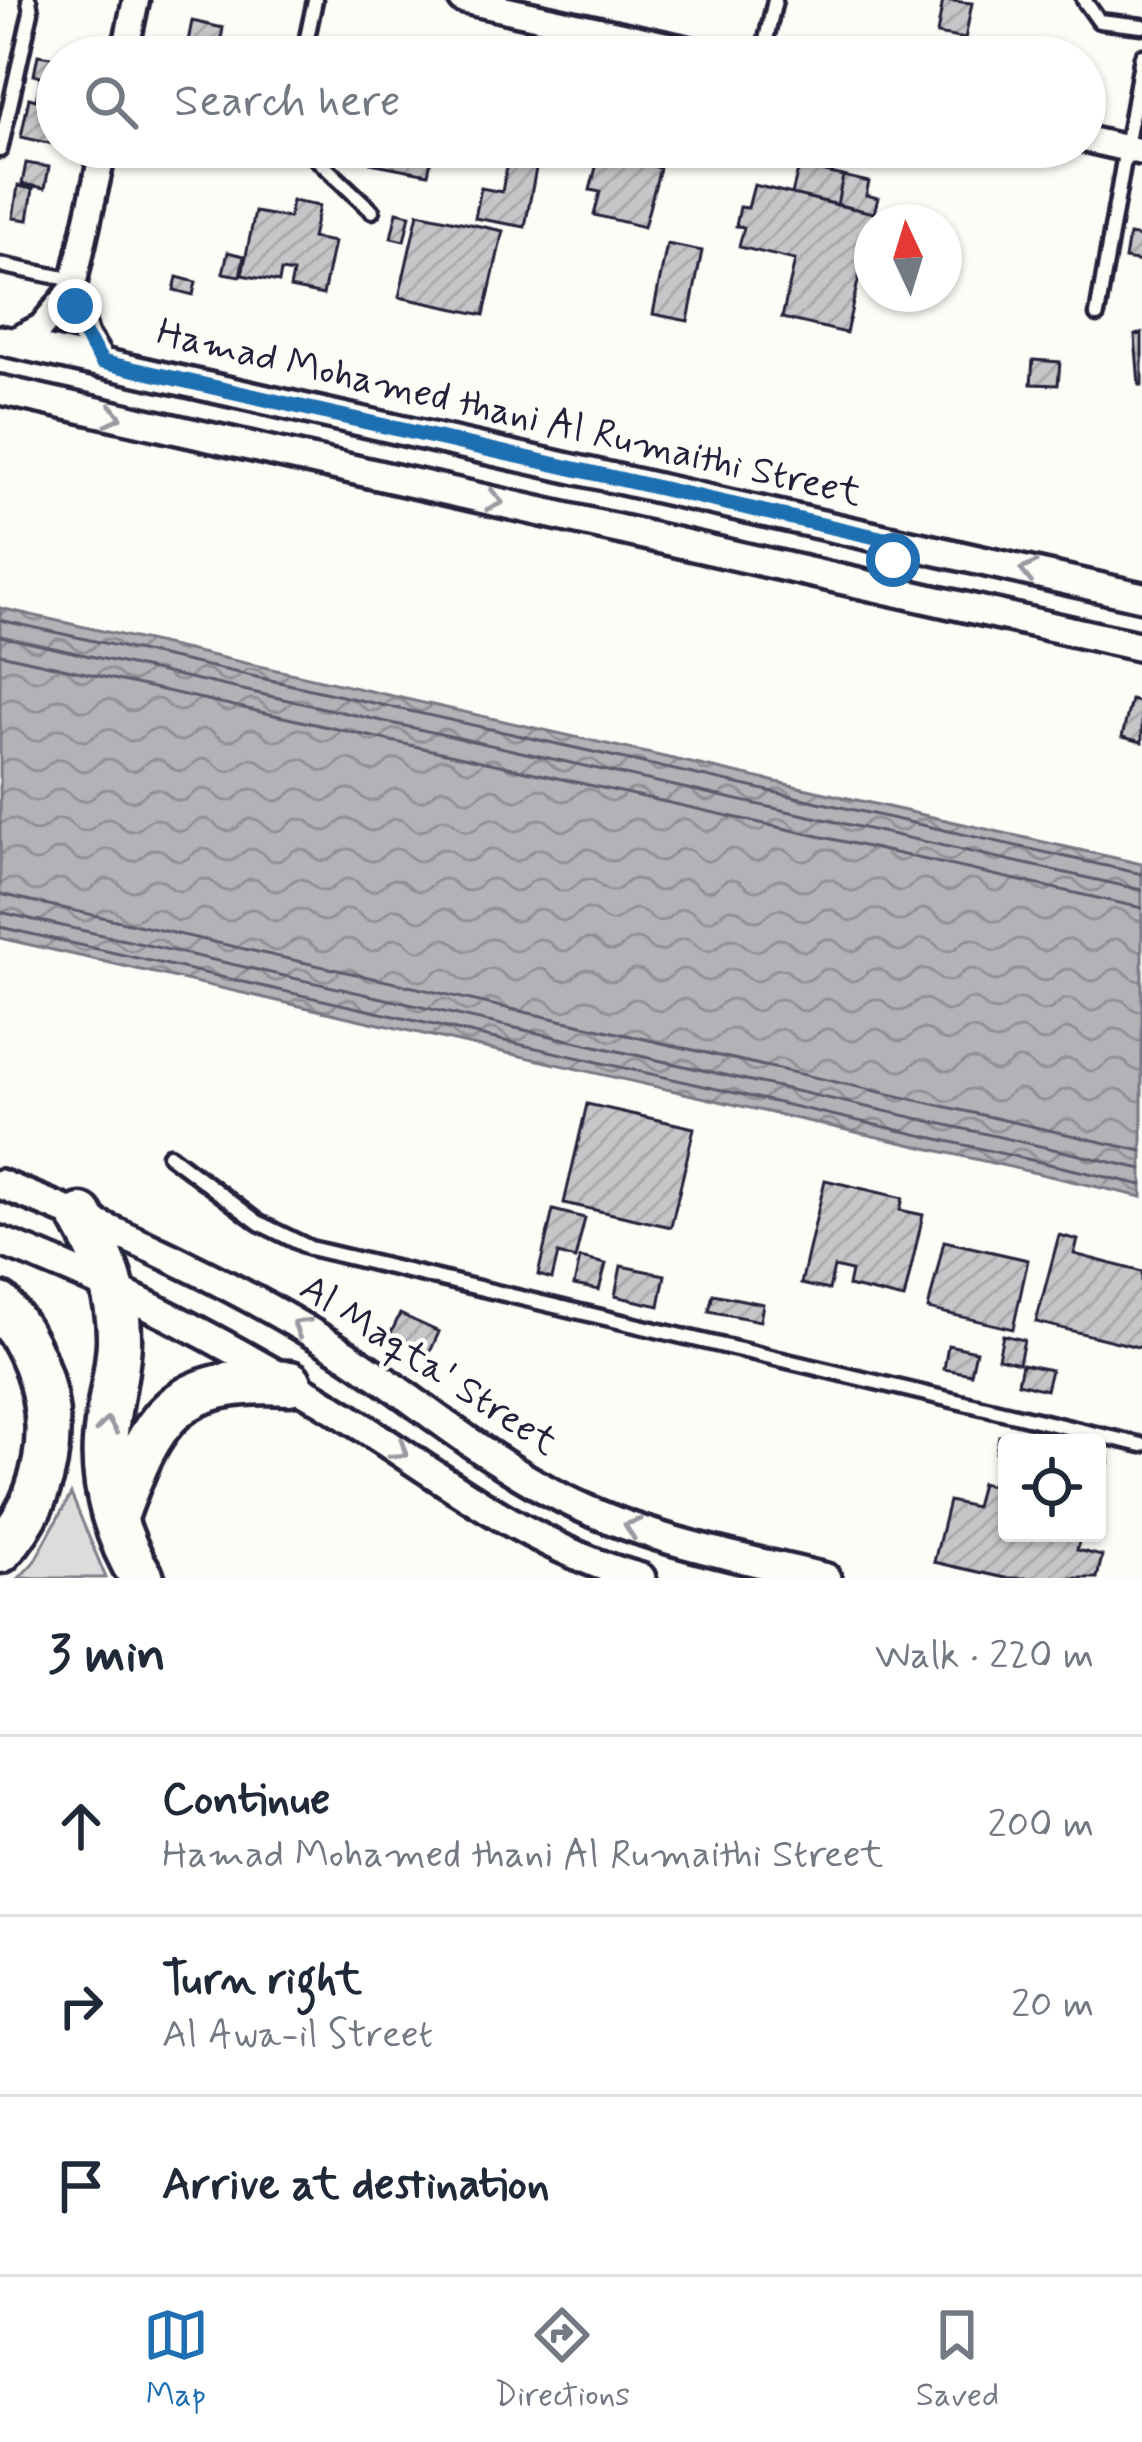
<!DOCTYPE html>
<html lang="en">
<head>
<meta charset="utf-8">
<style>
  body { margin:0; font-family:Mynerve,sans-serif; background:#f6f6f7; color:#1f2937 }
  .controls { position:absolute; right:36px; bottom:36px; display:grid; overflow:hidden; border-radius:12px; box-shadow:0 3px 9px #0004 }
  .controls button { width:108px; height:108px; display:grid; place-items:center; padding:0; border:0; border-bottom:3px solid #e0e1e3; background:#fff; color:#1f2937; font:60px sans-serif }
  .compass { position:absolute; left:854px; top:204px; width:108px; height:108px; border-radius:50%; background:#fff; box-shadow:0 3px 9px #0004; rotate:356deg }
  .stop { position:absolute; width:36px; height:36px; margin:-27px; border:9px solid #1f6fb2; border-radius:50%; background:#fff }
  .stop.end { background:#1f6fb2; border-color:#fff; box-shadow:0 3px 12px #0008 }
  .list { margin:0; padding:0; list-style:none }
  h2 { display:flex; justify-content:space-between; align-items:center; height:156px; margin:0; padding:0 48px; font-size:51px }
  h2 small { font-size:39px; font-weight:400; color:#747a83 }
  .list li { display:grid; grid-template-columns:78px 1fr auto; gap:36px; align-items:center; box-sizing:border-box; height:180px; padding:0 48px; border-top:3px solid #e0e1e3 }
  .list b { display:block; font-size:45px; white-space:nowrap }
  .list p { margin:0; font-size:39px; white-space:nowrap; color:#747a83 }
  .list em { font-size:39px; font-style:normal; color:#747a83 }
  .icon { flex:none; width:66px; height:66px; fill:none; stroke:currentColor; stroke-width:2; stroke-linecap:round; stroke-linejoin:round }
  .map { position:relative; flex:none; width:1142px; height:1578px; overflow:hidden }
  .search { position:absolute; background:#fff; box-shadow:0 3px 9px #0004; left:36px; right:36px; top:36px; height:132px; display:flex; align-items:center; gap:30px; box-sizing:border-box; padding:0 42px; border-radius:66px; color:#747a83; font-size:45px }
  .sheet { height:696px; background:#fff }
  nav { display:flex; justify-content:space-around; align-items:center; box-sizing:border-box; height:168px; border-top:3px solid #e0e1e3; background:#fff; font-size:33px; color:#747a83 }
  nav a { display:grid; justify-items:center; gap:6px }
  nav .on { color:#1f6fb2 }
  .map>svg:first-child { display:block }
</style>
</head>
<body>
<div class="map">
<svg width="1142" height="1578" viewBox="0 0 1142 1578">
  <defs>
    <pattern id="water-waves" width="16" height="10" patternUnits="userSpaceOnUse" patternTransform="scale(3)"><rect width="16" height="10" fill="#b2b2b7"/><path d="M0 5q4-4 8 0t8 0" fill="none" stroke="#909096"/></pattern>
    <pattern id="building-hatch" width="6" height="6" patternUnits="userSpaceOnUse" patternTransform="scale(3)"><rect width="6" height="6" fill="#c6c6c8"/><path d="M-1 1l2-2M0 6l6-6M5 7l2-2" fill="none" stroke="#aaaaad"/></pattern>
  </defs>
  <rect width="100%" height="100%" fill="#fdfcf7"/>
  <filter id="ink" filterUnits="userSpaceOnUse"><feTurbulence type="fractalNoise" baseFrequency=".00833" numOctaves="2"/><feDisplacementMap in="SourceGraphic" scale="24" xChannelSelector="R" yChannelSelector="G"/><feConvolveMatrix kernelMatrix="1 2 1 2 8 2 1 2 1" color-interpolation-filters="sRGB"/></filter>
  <g filter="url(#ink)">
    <path fill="#dddcdb" stroke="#807f8b" stroke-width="3" d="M71 1494 106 1578H19L34 1562Z"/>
    <path fill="url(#water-waves)" stroke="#787885" stroke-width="3" d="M0 608 1142 864V1197L0 938Z"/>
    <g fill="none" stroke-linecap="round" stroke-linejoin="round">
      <path stroke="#5c5c6d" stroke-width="3" d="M0 620 1142 874
        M0 636 1142 890
        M0 654 1142 908
        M0 894 1142 1151
        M0 912 1142 1169
        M0 927 1142 1185"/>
    </g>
    <path fill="url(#building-hatch)" stroke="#22223b" stroke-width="3" d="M943 0 972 3 965 39 937 34Z
      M192 21 223 28 218 57H185Z
      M38 55 57 58V125L53 144 21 137 29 98 36 100 41 76 34 75Z
      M361 147H434L428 174 370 163Z
      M510 147H540L525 227 475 218 481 188 502 192Z
      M600 152 660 168 644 227 594 215 600 192 590 190Z
      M26 163 49 167 45 188 22 184Z
      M799 166 843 176 837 205 792 194Z
      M843 176 869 182 866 195 878 198 874 213 837 205Z
      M754 185 874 213 846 333 782 318 795 260 739 247 744 227 736 226 740 207 748 208Z
      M18 186 33 189 28 220 13 218Z
      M292 201 319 206 312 238 334 242 323 295 290 288 293 273 281 271 279 282 242 275 255 212 289 218Z
      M397 212 410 215 404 241 391 238Z
      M418 213 503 231 484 315 399 297Z
      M1129 235 1142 237V262L1125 259Z
      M667 244 702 251 688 321 653 314Z
      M228 252 244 256 240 276 223 273Z
      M177 277 196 282 193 295 174 290Z
      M1142 333V385H1139L1135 335Z
      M1033 360 1060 362 1058 385 1031 384Z
      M1131 700 1142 703V742L1122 737Z
      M587 1104 694 1128 671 1227 564 1203Z
      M825 1180 903 1198 900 1210 923 1215 904 1299 848 1286 851 1271 834 1267 829 1290 801 1284Z
      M553 1210 585 1218 575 1259 558 1254 552 1279 538 1275Z
      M1059 1235 1078 1240 1074 1254 1142 1272V1348L1036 1322Z
      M944 1241 1028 1260 1013 1329 928 1309Z
      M580 1258 606 1264 599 1290 574 1285Z
      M621 1266 665 1275 659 1306 615 1296Z
      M713 1294 763 1304 760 1321 709 1311Z
      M400 1314 439 1332 430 1352 390 1335Z
      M1003 1335 1024 1340 1019 1363 998 1358Z
      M948 1345 976 1351 971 1374 944 1369Z
      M1022 1364 1051 1370 1046 1390 1018 1383Z
      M999 1436 1038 1443H1007V1455L996 1453Z
      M1097 1458 1109 1461 1105 1477 1097 1475Z
      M981 1483 999 1488 996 1504 1007 1506V1533H1081L1077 1550 1102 1556 1097 1578H1005L934 1562 949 1501 975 1507Z"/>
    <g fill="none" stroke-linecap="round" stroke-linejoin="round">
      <defs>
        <path id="service" d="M1084 0 1099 21 1142 26
          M303 57 315 0
          M762 57 775 0
          M304 147 372 211
          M0 150 31 12 29 0
          M0 265 74 280
          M1097 315 1142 56
          M169 1155 259 1223 310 1248 1142 1445"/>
        <path id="minor" d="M462 0 721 57
          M124 57 136 0
          M1085 139 1142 152
          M72 290 85 335 102 362
          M12 342 41 327 72 290 104 147"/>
        <path id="tertiary" d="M0 340 1142 597
          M0 390 1142 647
          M0 1184C117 1230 229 1281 336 1348 414 1397 481 1458 564 1499 646 1540 738 1557 826 1578
          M0 1241C109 1282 213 1336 313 1396 421 1460 517 1544 641 1578"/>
        <path id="motorway" d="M81 1216C103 1255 120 1295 119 1341 118 1375 107 1409 105 1443 102 1488 118 1541 142 1578
          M0 1305C61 1377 66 1479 0 1551
          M116 1517C152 1416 174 1376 290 1383"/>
      </defs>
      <use href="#service" stroke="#22223b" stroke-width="21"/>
      <use href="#minor" stroke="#22223b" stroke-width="33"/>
      <use href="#tertiary" stroke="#22223b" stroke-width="36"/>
      <use href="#motorway" stroke="#22223b" stroke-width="51"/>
      <use href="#service" stroke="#fdfcf7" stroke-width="12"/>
      <use href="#minor" stroke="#fdfcf7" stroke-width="24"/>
      <use href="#tertiary" stroke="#fdfcf7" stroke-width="27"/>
      <use href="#motorway" stroke="#fdfcf7" stroke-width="42"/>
    </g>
    <defs><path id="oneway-chevron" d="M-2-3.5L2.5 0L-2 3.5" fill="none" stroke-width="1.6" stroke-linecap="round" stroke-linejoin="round" transform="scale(3)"/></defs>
    <g stroke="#9a9aa2">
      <use href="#oneway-chevron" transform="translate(114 416) rotate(13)"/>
      <use href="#oneway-chevron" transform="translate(495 501) rotate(13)"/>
      <use href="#oneway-chevron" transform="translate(1028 571) rotate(-167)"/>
      <use href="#oneway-chevron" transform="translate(300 1326) rotate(-149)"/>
      <use href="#oneway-chevron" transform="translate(107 1426) rotate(-83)"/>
      <use href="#oneway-chevron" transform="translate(400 1451) rotate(34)"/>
      <use href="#oneway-chevron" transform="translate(632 1527) rotate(-161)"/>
    </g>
  </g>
  <g fill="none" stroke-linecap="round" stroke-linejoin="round" filter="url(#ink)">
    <path stroke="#1f6fb2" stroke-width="15" d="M75 306 85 335 102 362 889 540 893 560"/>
  </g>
  <g text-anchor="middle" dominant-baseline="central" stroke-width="9" stroke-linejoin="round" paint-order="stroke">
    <g font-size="39" fill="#22223b" stroke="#fdfcf7">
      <text transform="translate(509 414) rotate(13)">Hamad Mohamed thani Al Rumaithi Street</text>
      <text transform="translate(428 1366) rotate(33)">Al Maqta' Street</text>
    </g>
  </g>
</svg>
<div class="controls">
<button><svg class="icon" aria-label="locate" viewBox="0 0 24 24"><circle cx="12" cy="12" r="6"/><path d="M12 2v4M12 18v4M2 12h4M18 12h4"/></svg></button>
</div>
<svg class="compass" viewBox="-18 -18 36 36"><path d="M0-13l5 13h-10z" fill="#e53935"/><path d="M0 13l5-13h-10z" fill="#747a83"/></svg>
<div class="stop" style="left:893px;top:560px"></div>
<div class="stop end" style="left:75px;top:306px"></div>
<div class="search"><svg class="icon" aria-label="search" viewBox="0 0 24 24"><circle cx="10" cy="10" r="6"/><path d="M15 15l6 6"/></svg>Search here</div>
</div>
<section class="sheet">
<h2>3 min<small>Walk · 220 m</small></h2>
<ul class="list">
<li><svg class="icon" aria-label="ahead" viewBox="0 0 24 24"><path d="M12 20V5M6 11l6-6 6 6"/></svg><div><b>Continue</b><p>Hamad Mohamed thani Al Rumaithi Street</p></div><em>200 m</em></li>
<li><svg class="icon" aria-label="right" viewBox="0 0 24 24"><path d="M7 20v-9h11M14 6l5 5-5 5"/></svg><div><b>Turn right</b><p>Al Awa-il Street</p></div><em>20 m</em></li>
<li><svg class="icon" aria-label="arrive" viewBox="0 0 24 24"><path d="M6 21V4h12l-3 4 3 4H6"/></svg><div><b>Arrive at destination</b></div></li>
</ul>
</section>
<nav>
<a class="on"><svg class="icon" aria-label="map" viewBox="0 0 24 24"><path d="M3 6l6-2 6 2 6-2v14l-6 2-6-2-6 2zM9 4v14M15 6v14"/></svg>Map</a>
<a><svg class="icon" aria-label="directions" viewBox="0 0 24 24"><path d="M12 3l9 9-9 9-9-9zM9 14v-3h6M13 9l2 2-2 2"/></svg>Directions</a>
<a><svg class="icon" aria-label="saved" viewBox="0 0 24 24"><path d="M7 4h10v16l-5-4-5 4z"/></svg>Saved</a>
</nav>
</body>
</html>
